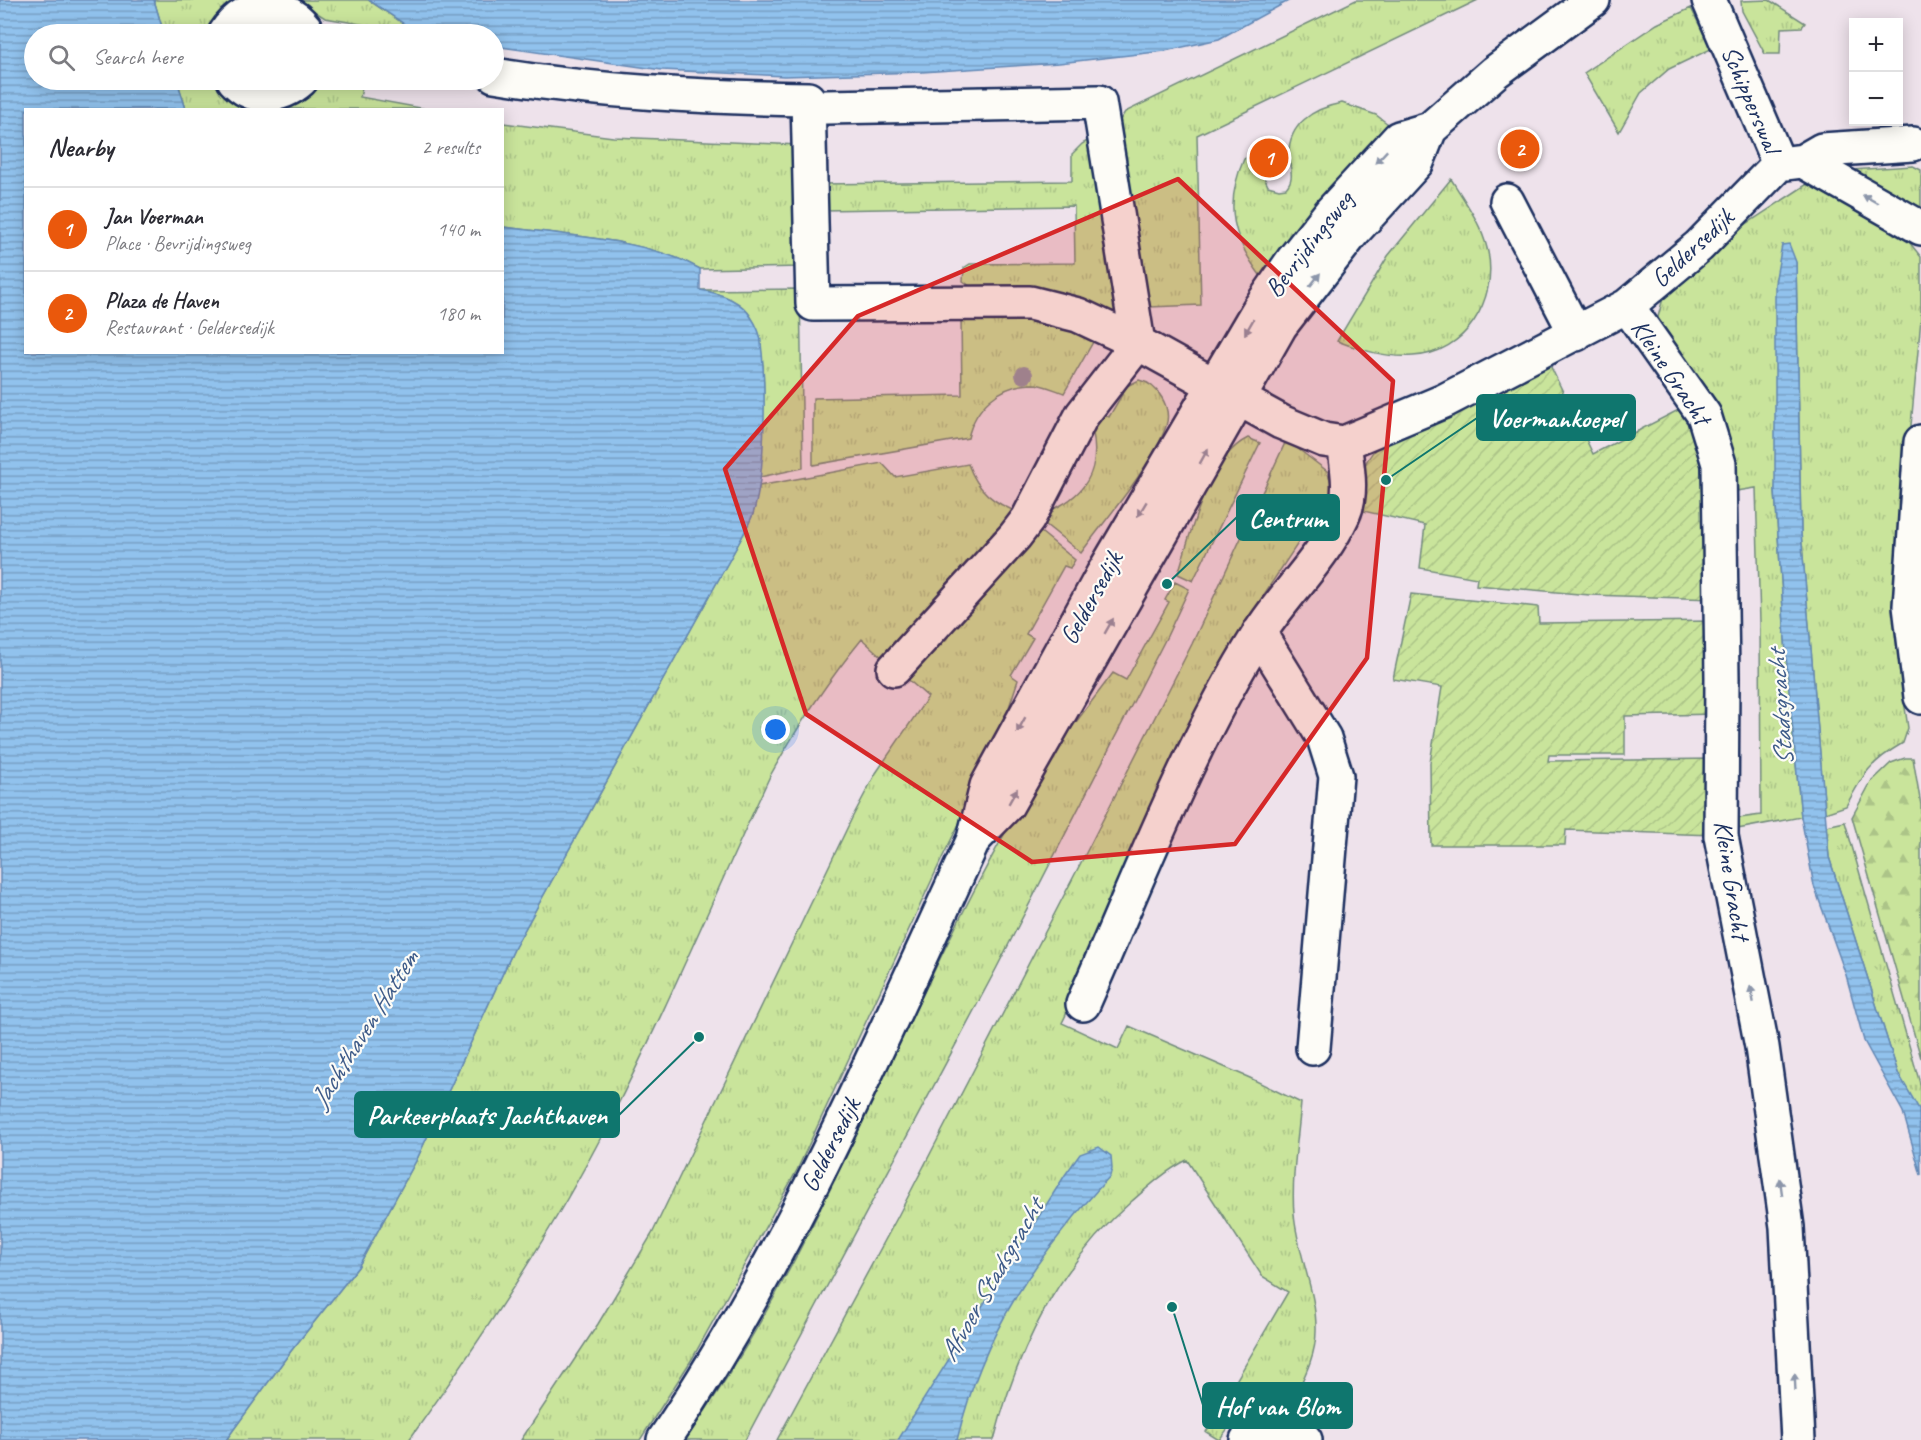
<!DOCTYPE html>
<html lang="en">
<head>
<meta charset="utf-8">
<style>
  body { margin:0; font-family:Caveat,sans-serif; background:#f2f2f3; color:#2b2b33 }
  .controls { position:absolute; right:18px; top:18px; display:grid; overflow:hidden; border-radius:0px; box-shadow:0 3px 15px #0003 }
  .controls button { width:54px; height:54px; display:grid; place-items:center; padding:0; border:0; border-bottom:2px solid #e1e1e2; background:#fff; color:#2b2b33; font:30px sans-serif }
  .you { position:absolute; left:776px; top:730px; width:21px; height:21px; margin:-15px; border:4px solid #fff; border-radius:50%; background:#1a73e8; box-shadow:0 0 0 9px #1a73e833 }
  .badge { display:grid; place-items:center; width:39px; height:39px; border-radius:50%; background:#ea580c; color:#fff; font-size:20px; font-weight:700 }
  .pin { position:absolute; translate:-50% -50%; border:3px solid #fff; box-shadow:0 2px 6px #0006 }
  .list { margin:0; padding:0; list-style:none }
  h2 { display:flex; justify-content:space-between; align-items:center; height:78px; margin:0; padding:0 24px; font-size:26px }
  h2 small { font-size:20px; font-weight:400; color:#7c7c81 }
  .list li { display:grid; grid-template-columns:39px 1fr auto; gap:18px; align-items:center; box-sizing:border-box; height:84px; padding:0 24px; border-top:2px solid #e1e1e2 }
  .list b { display:block; font-size:22px; white-space:nowrap }
  .list p { margin:0; font-size:20px; white-space:nowrap; color:#7c7c81 }
  .list em { font-size:20px; font-style:normal; color:#7c7c81 }
  .icon { flex:none; width:33px; height:33px; fill:none; stroke:currentColor; stroke-width:2; stroke-linecap:round; stroke-linejoin:round }
  .map { position:relative; flex:none; width:1921px; height:1440px; overflow:hidden }
  .search { position:absolute; background:#fff; box-shadow:0 3px 15px #0003; left:24px; top:24px; width:480px; height:66px; display:flex; align-items:center; gap:15px; box-sizing:border-box; padding:0 21px; border-radius:33px; color:#7c7c81; font-size:22px }
  .panel { position:absolute; background:#fff; box-shadow:0 3px 15px #0003; left:24px; top:108px; width:480px; height:246px; border-radius:0px }
  .map>svg:first-child { display:block }
</style>
</head>
<body>
<div class="map">
<svg width="1921" height="1440" viewBox="0 0 1921 1440">
  <defs>
    <pattern id="grass-tufts" width="24" height="20" patternUnits="userSpaceOnUse" patternTransform="scale(1.5)"><rect width="24" height="20" fill="#c9e49b"/><path d="M3 7l-1-3M5 7V3M7 7l1-3M15 17l-1-3M17 17v-4M19 17l1-3" fill="none" stroke="#acc488"/></pattern>
    <pattern id="forest-firs" width="22" height="20" patternUnits="userSpaceOnUse" patternTransform="scale(1.5)"><rect width="22" height="20" fill="#c9e49b"/><path d="M5 1l3.5 6h-7zM16 11l3.5 6h-7z" fill="#acc488"/></pattern>
    <pattern id="garden-furrows" width="10" height="10" patternUnits="userSpaceOnUse" patternTransform="scale(1.5)"><rect width="10" height="10" fill="#c9e49b"/><path d="M-1 1l2-2M0 10L10 0M9 11l2-2" fill="none" stroke="#acc488"/></pattern>
    <pattern id="water-rules" width="6" height="5" patternUnits="userSpaceOnUse" patternTransform="scale(1.5)"><rect width="6" height="5" fill="#91c2ed"/><path d="M0 2.5h6" fill="none" stroke="#769ec3"/></pattern>
  </defs>
  <rect width="100%" height="100%" fill="#eee2eb"/>
  <filter id="ink" filterUnits="userSpaceOnUse"><feTurbulence type="fractalNoise" baseFrequency=".0167" numOctaves="2"/><feDisplacementMap in="SourceGraphic" scale="12" xChannelSelector="R" yChannelSelector="G"/><feConvolveMatrix kernelMatrix="1 2 1 2 8 2 1 2 1" color-interpolation-filters="sRGB"/></filter>
  <g filter="url(#ink)">
    <path fill="url(#grass-tufts)" stroke="#728a7c" stroke-width="1.5" d="M154 0H238L221 14 212 34H164Z
      M297 0H368L419 34 325 18Z
      M1356 0H1478L1197 135 1201 305 1149 307 1120 120 1125 112Z
      M1769 0 1805 23 1802 27 1781 28 1780 54H1765L1742 11 1741 1Z
      M1691 8 1711 49 1669 69 1641 93 1619 132 1584 73 1657 24Z
      M267 18 294 34H241Z
      M177 80 313 86 328 80H364L360 97 426 109H186Z
      M1342 103 1376 115 1392 127 1263 279C1233 240 1223 207 1244 159L1251 155 1255 158 1268 186 1279 189 1286 188C1295 178 1290 169 1289 157 1287 124 1314 108 1342 103Z
      M503 123 613 137 799 145V267L700 269C648 239 562 235 503 227Z
      M1092 138 1119 314 1045 289 973 288 963 281 964 268 970 264 1075 263 1074 206 822 210 821 184 1072 181V154L1082 144Z
      M1913 166 1921 170V210L1849 170Z
      M1451 179C1465 201 1482 225 1488 252 1498 300 1465 354 1413 356 1386 358 1361 350 1337 341L1388 256Z
      M1815 179 1898 228 1921 257V319L1900 542 1902 687 1908 728 1903 743C1870 762 1864 773 1846 806L1825 813 1801 533 1796 262 1775 491 1787 668 1801 817 1732 830V819L1761 815 1760 622 1756 488 1731 492 1657 321 1663 298 1737 230Z
      M800 289 803 468 760 477C762 439 771 348 751 317 740 299 719 293 700 290Z
      M1026 317 1067 328 1093 342 1064 393C1054 390 1044 384 1032 384 999 385 975 407 968 438L813 465V398L962 395 961 318Z
      M1139 380C1158 384 1172 408 1166 426 1155 462 1105 520 1081 553L1040 520 1044 513C1085 498 1102 471 1092 428L1101 412 1109 417 1127 386Z
      M1248 438 1260 443 1193 581 1178 574C1191 533 1207 458 1248 438Z
      M1289 442 1327 471 1336 496 1321 528 1310 525 1249 617 1251 629 1062 1023 1118 1049 1129 1026 1250 1078 1301 1103C1298 1139 1291 1178 1294 1214 1297 1253 1317 1292 1316 1331 1316 1357 1302 1381 1291 1405 1253 1402 1241 1410 1219 1440L1206 1432 1288 1292 1262 1276 1187 1160C1167 1170 1149 1186 1132 1201 1059 1265 1018 1347 994 1440H777L897 1218 1088 849 1192 644 1285 443Z
      M882 463 895 477 968 464C978 491 993 503 1020 513L885 660 862 639C826 683 797 727 770 776 716 891 667 1009 609 1122 552 1233 482 1338 409 1440H226L291 1351 358 1267 417 1159 515 947 741 539 753 514 759 486Z
      M1036 528 1075 560 1070 568 1064 566 1026 634 1033 638 1011 675 1018 680 993 756 943 856 797 1170 692 1359 640 1440H521L598 1324 652 1234 852 818 876 773 928 697 904 676Z
      M1175 582 1189 589 1167 636 996 969 745 1440H685C828 1240 904 1002 1029 791 1053 750 1084 712 1113 673L1126 680 1169 602 1165 600Z
      M1845 822 1921 1087V1117L1898 1073 1829 857 1826 826Z"/>
    <path fill="url(#forest-firs)" stroke="#728a7c" stroke-width="1.5" d="M1905 758H1913L1921 805V1058L1852 817 1871 782 1891 763Z"/>
    <path fill="url(#garden-furrows)" stroke="#728a7c" stroke-width="1.5" d="M1550 365 1593 454 1690 404 1700 423 1715 599 1590 595 1476 585 1477 578 1420 568 1425 525 1359 510C1361 477 1359 461 1386 439Z
      M1411 594 1538 607 1539 623 1716 621V714L1625 716V755H1549L1548 761 1715 759 1713 835 1566 830 1565 845H1431L1430 763 1442 687 1393 679Z"/>
    <path fill="url(#water-rules)" stroke="#6287b4" stroke-width="1.5" d="M0 0H154L164 34H34V80H177L186 109 26 110V352H502L503 227C562 235 648 239 700 269V290C719 293 740 299 751 317 756 324 761 335 761 343 766 385 766 474 753 514 750 522 745 531 741 539L515 947 417 1159 358 1267 291 1351 226 1440H0Z
      M369 0H1290L1219 39 1165 51 1059 63 922 72 784 76 662 70 494 46V34H419Z
      M1789 244 1796 262 1801 533 1829 857 1898 1073 1919 1109 1921 1175 1903 1112 1864 1041 1846 975 1814 886 1801 817 1787 668 1775 491V283L1782 245Z
      M1099 1147 1111 1156 1112 1168 1110 1176C1035 1258 984 1330 957 1440H898L1065 1175 1080 1154Z"/>
    <g fill="none" stroke-linecap="round" stroke-linejoin="round">
      <defs>
        <path id="minor" d="M1709 0 1779 164
          M225 34C246 0 289 0 309 34
          M494 75C598 92 703 97 808 99L813 304 1030 303 1078 315 1138 343 1082 415 1028 519 1015 536 894 669
          M234 80C253 101 282 97 301 80
          M826 107 1099 102 1138 343 1281 422 1324 440 1344 443 1444 401 1627 306 1699 246 1779 164 1803 161 1822 150 1913 144
          M1803 161 1921 228
          M1507 201 1576 334
          M1627 306 1704 415 1719 464 1722 678 1721 836 1762 1047 1787 1227 1798 1440
          M1921 442 1910 606 1921 697
          M1259 633 1324 738 1336 776 1313 1048
          M1083 1004C1138 880 1187 749 1259 634 1284 594 1323 559 1343 515 1353 493 1347 466 1344 443
          M1247 1440C1264 1424 1288 1424 1305 1440"/>
        <path id="major" d="M975 838 1007 805 1280 326 1353 232 1417 162 1430 129
          M664 1440C790 1253 880 1043 974 839L987 786 1103 574 1259 309 1293 260 1331 212 1399 138 1430 129 1495 72 1593 0"/>
      </defs>
      <use href="#minor" stroke="#1b2f5e" stroke-width="38"/>
      <use href="#major" stroke="#1b2f5e" stroke-width="38"/>
      <use href="#minor" stroke="#fdfcf7" stroke-width="33"/>
      <use href="#major" stroke="#fdfcf7" stroke-width="33"/>
    </g>
    <circle fill="#9298a6" cx="1024" cy="375" r="9"/>
    <defs><path id="oneway-solid" d="M-6-.8H1V-3.2L6.5 0L1 3.2V.8H-6Z" transform="scale(1.5)"/></defs>
    <g fill="#8c96aa">
      <use href="#oneway-solid" transform="translate(1381 157) rotate(133)"/>
      <use href="#oneway-solid" transform="translate(1870 199) rotate(-151)"/>
      <use href="#oneway-solid" transform="translate(1315 280) rotate(-52)"/>
      <use href="#oneway-solid" transform="translate(1249 327) rotate(120)"/>
      <use href="#oneway-solid" transform="translate(1204 456) rotate(-61)"/>
      <use href="#oneway-solid" transform="translate(1142 509) rotate(121)"/>
      <use href="#oneway-solid" transform="translate(1109 626) rotate(-60)"/>
      <use href="#oneway-solid" transform="translate(1021 725) rotate(119)"/>
      <use href="#oneway-solid" transform="translate(1013 796) rotate(-60)"/>
      <use href="#oneway-solid" transform="translate(1752 994) rotate(-101)"/>
      <use href="#oneway-solid" transform="translate(1781 1187) rotate(-98)"/>
      <use href="#oneway-solid" transform="translate(1795 1382) rotate(-93)"/>
    </g>
  </g>
  <path fill="#d62828" fill-opacity="0.2" stroke="#d62828" stroke-width="4.5" stroke-linejoin="round" d="M1178 179 1393 381 1367 658 1235 844 1032 862 806 714 725 469 858 316Z"/>
  <g text-anchor="middle" dominant-baseline="central" stroke-width="4.5" stroke-linejoin="round" paint-order="stroke">
    <g font-size="26" fill="#1b2f5e" stroke="#fdfcf7">
      <text transform="translate(1751 99) rotate(67)">Schipperswal</text>
      <text transform="translate(1309 244) rotate(-52)">Bevrijdingsweg</text>
      <text transform="translate(1692 248) rotate(-43)">Geldersedijk</text>
      <text transform="translate(1671 372) rotate(56)">Kleine Gracht</text>
      <text transform="translate(1091 598) rotate(-61)">Geldersedijk</text>
      <text transform="translate(1732 880) rotate(81)">Kleine Gracht</text>
      <text transform="translate(830 1145) rotate(-63)">Geldersedijk</text>
    </g>
    <g font-size="27" font-style="italic" fill="#3e5b89" stroke="#fdfcf7">
      <text transform="translate(1780 708) rotate(-94)">Stadsgracht</text>
      <text transform="translate(364 1029) rotate(-58)">Jachthaven Hattem</text>
      <text transform="translate(991 1280) rotate(-60)">Afvoer Stadsgracht</text>
    </g>
  </g>
  <path fill="none" stroke="#0f766e" stroke-width="2" d="M1386 480L1477 418M1167 584L1237 517M699 1037L619 1115M1172 1307L1203 1405"/>
  <g fill="#0f766e" stroke="#fdfcf7" stroke-width="2">
    <circle cx="1386" cy="480" r="6"/>
    <circle cx="1167" cy="584" r="6"/>
    <circle cx="699" cy="1037" r="6"/>
    <circle cx="1172" cy="1307" r="6"/>
  </g>
  <g fill="#0f766e" stroke="#0f766e" stroke-width="2">
    <rect x="1477" y="395" width="158" height="45" rx="6"/>
    <rect x="1237" y="495" width="102" height="45" rx="6"/>
    <rect x="355" y="1092" width="264" height="45" rx="6"/>
    <rect x="1203" y="1383" width="149" height="45" rx="6"/>
  </g>
  <g font-size="27" text-anchor="middle" font-weight="bold" fill="#fff">
    <text x="1556" y="427">Voermankoepel</text>
    <text x="1288" y="527">Centrum</text>
    <text x="487" y="1124">Parkeerplaats Jachthaven</text>
    <text x="1278" y="1415">Hof van Blom</text>
  </g>
</svg>
<div class="controls">
<button>+</button>
<button>−</button>
</div>
<div class="you"></div>
<div class="pin badge" style="left:1269px;top:158px">1</div>
<div class="pin badge" style="left:1520px;top:149px">2</div>
<div class="search"><svg class="icon" aria-label="search" viewBox="0 0 24 24"><circle cx="10" cy="10" r="6"/><path d="M15 15l6 6"/></svg>Search here</div>
<section class="panel">
<h2>Nearby<small>2 results</small></h2>
<ul class="list">
<li><span class="badge">1</span><div><b>Jan Voerman</b><p>Place · Bevrijdingsweg</p></div><em>140 m</em></li>
<li><span class="badge">2</span><div><b>Plaza de Haven</b><p>Restaurant · Geldersedijk</p></div><em>180 m</em></li>
</ul>
</section>
</div>
</body>
</html>
